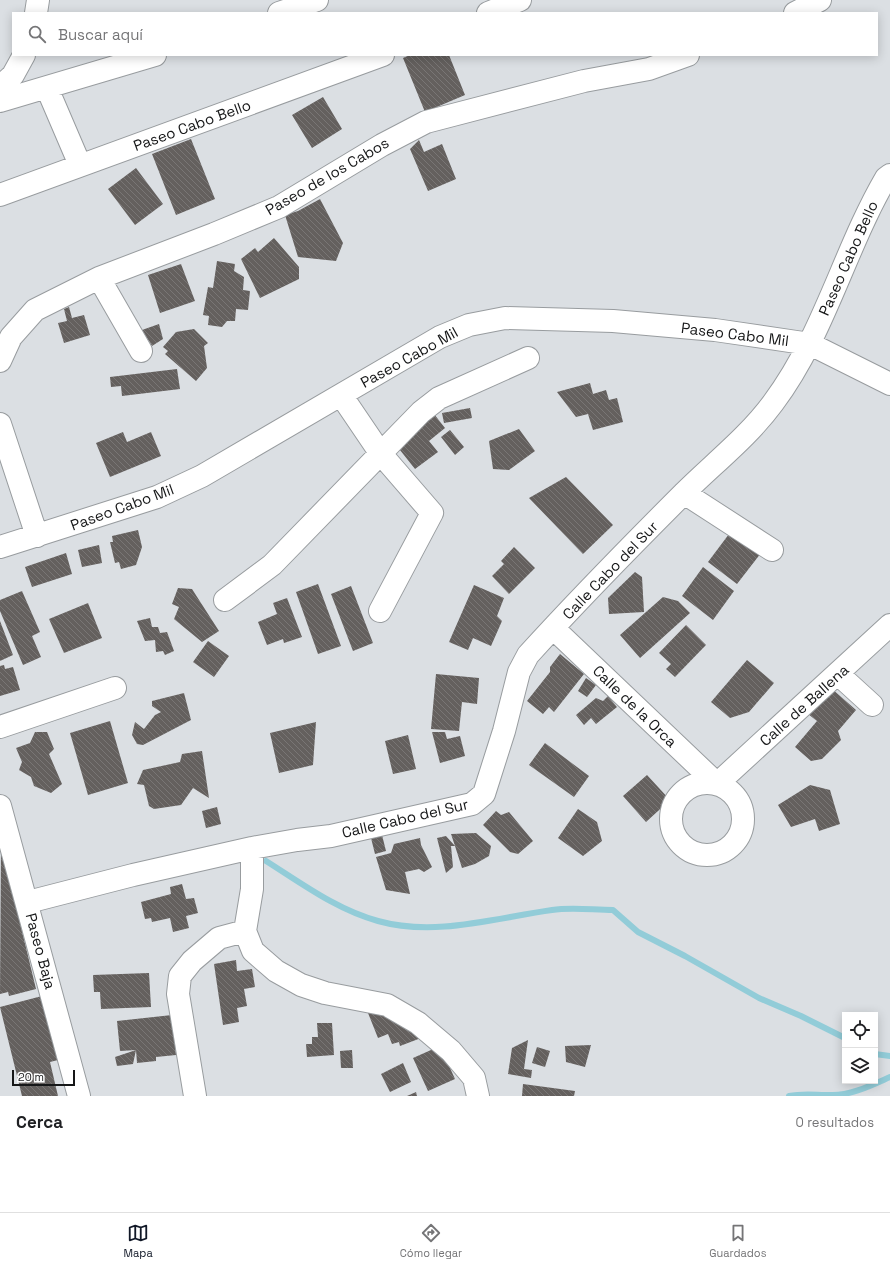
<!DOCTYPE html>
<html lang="es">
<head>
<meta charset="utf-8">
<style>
  body { margin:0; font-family:"Space Grotesk",sans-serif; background:#f2f2f2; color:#202124 }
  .controls { position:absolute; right:12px; bottom:12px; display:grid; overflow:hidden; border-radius:0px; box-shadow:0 2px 10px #0003 }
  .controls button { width:36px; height:36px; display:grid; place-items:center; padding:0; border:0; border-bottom:1px solid #e0e0e0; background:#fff; color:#202124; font:20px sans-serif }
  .scale { position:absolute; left:12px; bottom:10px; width:63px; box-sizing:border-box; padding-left:4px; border:2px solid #161718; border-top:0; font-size:11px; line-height:14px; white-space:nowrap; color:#161718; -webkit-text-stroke:3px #fff; paint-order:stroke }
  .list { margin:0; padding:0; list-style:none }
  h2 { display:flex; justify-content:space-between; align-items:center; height:52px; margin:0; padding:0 16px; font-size:17px }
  h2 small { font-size:13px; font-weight:400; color:#757577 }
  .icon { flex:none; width:22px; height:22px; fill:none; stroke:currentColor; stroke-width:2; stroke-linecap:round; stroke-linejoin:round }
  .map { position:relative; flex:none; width:890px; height:1096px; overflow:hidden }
  .search { position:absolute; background:#fff; box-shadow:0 2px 10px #0003; left:12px; right:12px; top:12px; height:44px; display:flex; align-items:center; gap:10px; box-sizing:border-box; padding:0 14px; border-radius:0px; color:#757577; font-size:15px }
  .sheet { height:116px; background:#fff }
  nav { display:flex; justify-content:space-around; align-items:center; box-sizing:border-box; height:56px; border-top:1px solid #e0e0e0; background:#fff; font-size:11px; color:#757577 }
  nav a { display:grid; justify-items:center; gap:2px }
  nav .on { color:#111827 }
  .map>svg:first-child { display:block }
</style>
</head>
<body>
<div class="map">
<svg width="890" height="1096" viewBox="0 0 890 1096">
  <defs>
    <pattern id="building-back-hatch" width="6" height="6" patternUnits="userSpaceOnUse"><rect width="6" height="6" fill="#64605e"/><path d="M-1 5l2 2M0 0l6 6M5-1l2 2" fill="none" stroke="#797675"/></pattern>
  </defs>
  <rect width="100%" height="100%" fill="#dbdfe3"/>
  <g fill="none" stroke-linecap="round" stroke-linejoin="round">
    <path stroke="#92ccd8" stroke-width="6" d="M266 861C301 883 337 910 378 921 435 937 495 918 552 910 572 907 593 910 613 910L638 932 685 956 759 998 801 1016 845 1038
      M875 1054 890 1056
      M789 1096C803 1093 815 1095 830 1095 850 1096 872 1085 890 1077"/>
  </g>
  <path fill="url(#building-back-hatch)" d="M410 55H449L465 95 425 112 403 58Z
    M323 97 342 129 312 148 292 115Z
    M191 139 215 199 176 215 152 154Z
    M419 140 424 152 442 144 456 179 428 191 410 149Z
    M136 168 163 204 135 225 108 189Z
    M320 199 343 243 336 261 298 257 285 215 298 211Z
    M274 238 299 267V279L260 298 241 259 255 248 258 252Z
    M217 261 235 264 234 271 244 277 243 290 250 291 248 310 236 309 235 321H227L222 327 208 325 209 316 203 315 208 287 213 288Z
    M181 264 195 301 160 313 148 275Z
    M69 307 72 318 84 315 90 335 64 343 58 323 67 321 64 309Z
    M159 324 163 339 152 346 142 330Z
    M194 329 208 343 204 346 207 368 196 381 165 354 168 351 163 347 176 332Z
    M177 369 180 389 122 396 121 386 111 387 110 377Z
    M590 383 593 394 606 390 609 400 617 398 623 422 593 430 588 414 576 417 557 392Z
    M470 408 472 418 444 423 442 413Z
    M434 414 445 428 429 441 438 452 415 469 396 445Z
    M519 429 535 451 509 470 493 469 489 441Z
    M450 430 464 447 455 455 441 437Z
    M123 432 127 442 151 432 161 456 110 477 96 443Z
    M566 477 613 525 583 554 529 498Z
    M138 530 142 547 136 565 121 569 119 562 115 563 110 542H113L112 536Z
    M732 530 761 553 737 584 708 562Z
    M99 545 102 563 82 567 78 550Z
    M514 547 535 568 509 594 492 576 504 564 501 561Z
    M66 553 72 574 32 587 25 567Z
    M703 567 734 591 713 620 682 596Z
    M635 572 642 577 644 612 609 614 608 598Z
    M318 584 341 646 318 654 296 592Z
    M474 585 504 598 497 616 502 621 491 646 473 638 468 650 449 642Z
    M351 586 373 643 353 651 331 594Z
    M178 588 192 589 219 631 202 642 174 619 179 607 172 604Z
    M22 591 40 632 32 636 41 657 23 665 0 611V600Z
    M663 597 678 601 690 613 640 658 620 635Z
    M287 598 302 637 284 643 283 639 267 645 258 622 277 614 273 603Z
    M88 603 102 638 64 653 49 619Z
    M150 618 152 627H158L160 633 167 632 174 651 165 655 163 651 156 652 155 640 145 641 137 621Z
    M0 621 13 655 0 661Z
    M686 625 706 645 675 677 666 669 671 664 659 653Z
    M208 641 229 656 214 677 193 662Z
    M560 654 584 674 554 712 549 707 543 714 527 701 550 672V667Z
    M747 660 774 683 749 712 730 718 711 702Z
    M4 665 5 669 13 667 20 690 0 696V666Z
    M436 674 479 678 477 704 462 702 459 731 431 729Z
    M586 678 596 685 587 697 578 691Z
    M831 688 856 710 838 731 841 740 822 759 811 761 795 747 817 721 808 714Z
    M184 693 191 720 143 745 137 744 132 735 135 722 144 729 155 715 161 712 152 706V701Z
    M608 696 617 707 596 724 591 718 584 725 576 715 596 698 603 701Z
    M110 721 128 783 88 795 70 733Z
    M316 722 313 765 279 773 270 733Z
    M35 732H47L54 749 49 754 62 784 51 793 34 786 31 777 19 770 22 762 16 748 30 743Z
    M432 732H445L447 739 460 736 465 756 440 763Z
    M408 735 416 769 393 774 385 741Z
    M545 743 589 776 574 797 529 765Z
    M202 751 209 798 193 788 181 805 154 809 149 806 144 785 137 784 143 770 180 762 182 754Z
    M647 775 670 800 646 822 623 796Z
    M810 785 830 790 840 824 819 831 815 819 791 827 778 805Z
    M217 807 221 824 206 828 202 811Z
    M578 809 597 822 602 841 583 856 558 838Z
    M496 811 501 815 509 812 533 841 518 854 510 852 483 825Z
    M476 833 491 846 489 856 475 864 462 868 455 846H451L453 867 446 873 437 838 446 836 455 846 451 834Z
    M382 835 386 851 375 854 371 838Z
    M420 838 421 845 432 867 424 872 419 869 405 872 410 894 386 890 376 857 391 853 394 844Z
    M1 844 36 989 9 996 8 992 0 994Z
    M182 884 186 899 194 898 198 913 186 916 189 928 173 932 170 918 152 922 151 918 145 919 141 902 171 894 170 887Z
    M236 960 237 971 252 969 255 987 244 989 247 1006 237 1008 239 1022 223 1025 214 964Z
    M149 973 151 1007 101 1009 100 992H94L93 975Z
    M42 996 58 1060 50 1062 58 1096H22L0 1007Z
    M381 1007 421 1038 400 1046 399 1042 392 1044 388 1034 378 1038 368 1013Z
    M172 1015 176 1055 156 1057V1061L137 1063 136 1050 120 1051 117 1021Z
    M317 1023H332L334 1055 307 1057 306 1044H312V1037H318Z
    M528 1040 524 1069 532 1070 531 1078 508 1074 512 1048Z
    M591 1045 585 1067 566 1062 565 1046Z
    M440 1046 455 1079 428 1091 413 1058Z
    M537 1047 550 1051 545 1067 532 1063Z
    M136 1050 133 1064 117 1066 115 1057Z
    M352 1050 353 1068H341L340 1051Z
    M403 1063 411 1082 390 1092 381 1074Z
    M523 1084 575 1091 574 1096H522Z
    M416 1092 417 1096H407Z"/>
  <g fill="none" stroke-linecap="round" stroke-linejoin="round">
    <defs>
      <path id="street" d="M36 13 38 0
        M279 13 317 0
        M488 13 520 0
        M795 13 820 0
        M0 87 13 75 24 55
        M47 88 80 165
        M0 101 155 55
        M0 195 383 55
        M99 278 141 351
        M0 361 11 337 35 310 99 278 214 234 279 207 382 145 426 122 584 81 649 69 688 55
        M341 395 381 454 432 513 380 611
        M0 424 37 536
        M684 493 772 550
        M0 547 157 497 202 476 440 337 469 325 505 318 613 321 715 330 810 344 890 384
        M225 600 272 565 421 412 439 398 528 358
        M553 628 717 784 890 625
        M838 674 872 705
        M0 727 115 688
        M671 819a36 36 0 1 1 72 0a36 36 0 1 1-72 0Z
        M0 806 79 1096
        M252 848V889L245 931 253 951 276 971 301 985 325 993 387 1005 418 1023 451 1051 474 1078 478 1096
        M28 902 133 875 252 848 297 840 331 836 472 804 484 794 504 731 519 672 528 655C578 600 631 546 684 493 713 464 748 437 773 403 824 335 844 250 886 178L890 175
        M195 1096 178 994 180 976 192 961 219 938 245 931"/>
    </defs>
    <use href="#street" stroke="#989c9f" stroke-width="24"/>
    <use href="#street" stroke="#fff" stroke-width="22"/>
  </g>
  <g text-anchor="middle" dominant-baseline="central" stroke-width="4" stroke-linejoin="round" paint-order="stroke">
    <g font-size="15" fill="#161718" stroke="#fff">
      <text transform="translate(192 125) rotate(-20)">Paseo Cabo Bello</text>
      <text transform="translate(327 176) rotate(-30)">Paseo de los Cabos</text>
      <text transform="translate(848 258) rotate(-66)">Paseo Cabo Bello</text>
      <text transform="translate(735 334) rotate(7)">Paseo Cabo Mil</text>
      <text transform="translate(409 357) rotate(-29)">Paseo Cabo Mil</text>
      <text transform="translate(122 507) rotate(-20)">Paseo Cabo Mil</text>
      <text transform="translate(610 570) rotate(-46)">Calle Cabo del Sur</text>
      <text transform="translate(804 705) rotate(-42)">Calle de Ballena</text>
      <text transform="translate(635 706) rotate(44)">Calle de la Orca</text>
      <text transform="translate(405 818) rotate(-13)">Calle Cabo del Sur</text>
      <text transform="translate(41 951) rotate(75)">Paseo Baja</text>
    </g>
  </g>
</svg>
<div class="controls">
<button><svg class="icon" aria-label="locate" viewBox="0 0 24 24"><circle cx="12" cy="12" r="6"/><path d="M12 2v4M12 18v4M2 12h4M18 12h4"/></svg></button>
<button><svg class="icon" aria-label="layers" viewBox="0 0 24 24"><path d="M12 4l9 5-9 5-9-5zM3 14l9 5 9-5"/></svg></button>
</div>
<div class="scale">20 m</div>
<div class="search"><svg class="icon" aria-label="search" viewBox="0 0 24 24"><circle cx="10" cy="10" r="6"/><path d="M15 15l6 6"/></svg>Buscar aquí</div>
</div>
<section class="sheet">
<h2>Cerca<small>0 resultados</small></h2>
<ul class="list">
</ul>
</section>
<nav>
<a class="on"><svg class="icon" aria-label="map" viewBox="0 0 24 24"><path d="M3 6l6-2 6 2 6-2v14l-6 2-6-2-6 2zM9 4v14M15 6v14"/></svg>Mapa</a>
<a><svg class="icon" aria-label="directions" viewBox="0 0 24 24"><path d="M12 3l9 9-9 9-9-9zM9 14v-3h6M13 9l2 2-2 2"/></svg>Cómo llegar</a>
<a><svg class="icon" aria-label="saved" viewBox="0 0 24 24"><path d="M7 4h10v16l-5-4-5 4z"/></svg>Guardados</a>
</nav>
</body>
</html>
